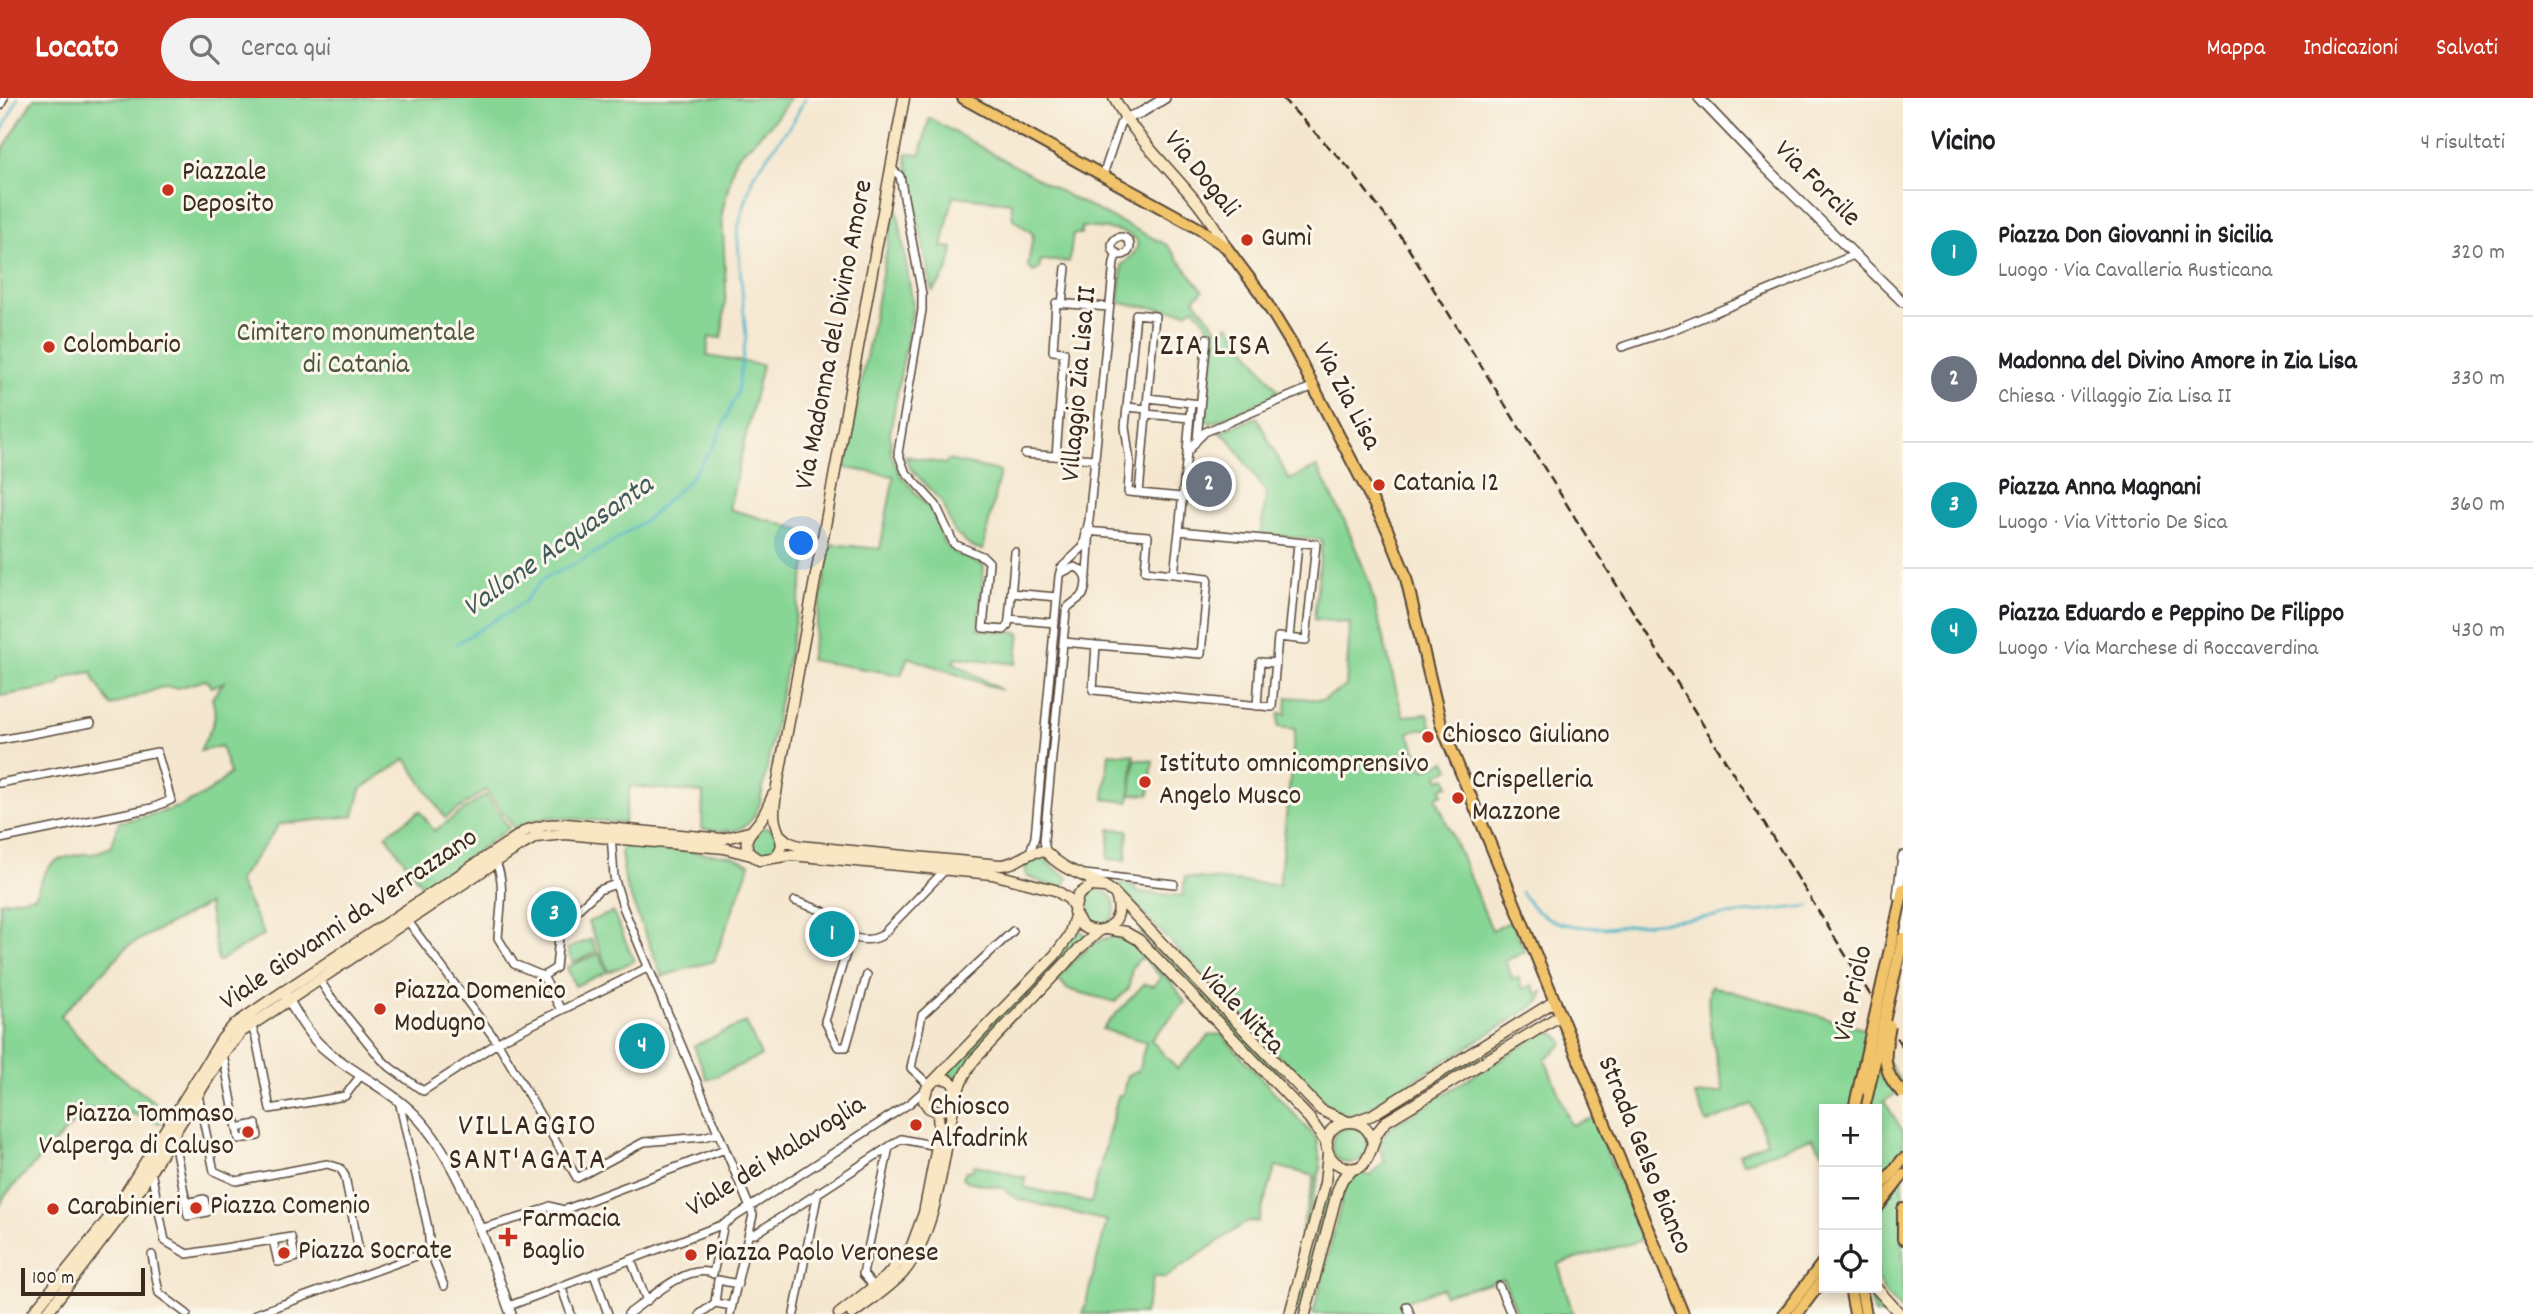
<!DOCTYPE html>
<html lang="it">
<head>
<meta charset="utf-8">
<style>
  body { margin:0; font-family:Dekko,sans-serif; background:#f2f2f2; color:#202124 }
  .controls { position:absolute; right:21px; bottom:21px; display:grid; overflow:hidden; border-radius:0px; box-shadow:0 4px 10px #0003 }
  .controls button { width:63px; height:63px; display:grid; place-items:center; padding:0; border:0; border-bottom:2px solid #e0e0e0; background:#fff; color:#202124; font:35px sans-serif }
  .scale { position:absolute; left:21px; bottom:18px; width:124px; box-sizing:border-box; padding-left:7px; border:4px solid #3b2a1e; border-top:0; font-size:19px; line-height:24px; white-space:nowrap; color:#3b2a1e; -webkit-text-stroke:5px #fbf7ec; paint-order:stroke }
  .you { position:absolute; left:802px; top:446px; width:24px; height:24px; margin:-18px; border:5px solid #fff; border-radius:50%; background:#1a73e8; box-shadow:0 0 0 10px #1a73e833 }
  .badge { display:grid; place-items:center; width:46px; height:46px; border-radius:50%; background:#c8321e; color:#fff; font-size:23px; font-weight:700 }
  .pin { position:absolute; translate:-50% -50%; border:4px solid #fff; box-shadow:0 2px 7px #0006 }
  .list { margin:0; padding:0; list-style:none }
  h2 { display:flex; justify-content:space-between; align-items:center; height:91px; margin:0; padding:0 28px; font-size:30px }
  h2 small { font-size:23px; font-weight:400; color:#757577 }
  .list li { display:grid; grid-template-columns:46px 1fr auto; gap:21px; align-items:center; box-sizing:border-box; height:126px; padding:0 28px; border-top:2px solid #e0e0e0 }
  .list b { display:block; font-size:26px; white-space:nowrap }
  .list p { margin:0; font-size:23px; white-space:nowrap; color:#757577 }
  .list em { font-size:23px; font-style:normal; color:#757577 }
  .icon { flex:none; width:38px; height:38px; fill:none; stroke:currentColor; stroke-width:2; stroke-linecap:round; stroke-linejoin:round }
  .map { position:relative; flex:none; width:1903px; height:1216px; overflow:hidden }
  header { display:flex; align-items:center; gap:42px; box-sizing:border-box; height:98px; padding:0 35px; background:#c8321e; color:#fff }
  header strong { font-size:33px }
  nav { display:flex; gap:38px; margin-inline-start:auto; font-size:24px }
  .search { width:490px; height:63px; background:#f2f2f2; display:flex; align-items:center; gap:18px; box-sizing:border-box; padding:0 24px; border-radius:38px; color:#757577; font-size:26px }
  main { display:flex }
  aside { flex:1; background:#fff }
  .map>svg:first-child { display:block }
</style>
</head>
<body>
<header>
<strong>Locato</strong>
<div class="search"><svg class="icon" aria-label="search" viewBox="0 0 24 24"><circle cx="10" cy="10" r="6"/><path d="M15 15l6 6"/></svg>Cerca qui</div>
<nav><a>Mappa</a><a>Indicazioni</a><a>Salvati</a></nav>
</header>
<main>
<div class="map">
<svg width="1903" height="1216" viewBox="0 0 1903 1216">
  <rect width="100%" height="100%" fill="#fbf7ec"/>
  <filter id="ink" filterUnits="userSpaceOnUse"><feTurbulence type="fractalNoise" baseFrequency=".0143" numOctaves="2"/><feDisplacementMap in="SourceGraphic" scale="14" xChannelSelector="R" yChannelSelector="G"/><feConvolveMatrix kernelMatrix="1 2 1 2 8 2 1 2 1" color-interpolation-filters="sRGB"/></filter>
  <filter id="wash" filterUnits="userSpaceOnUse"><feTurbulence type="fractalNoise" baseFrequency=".00686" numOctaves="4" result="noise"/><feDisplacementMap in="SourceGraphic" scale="28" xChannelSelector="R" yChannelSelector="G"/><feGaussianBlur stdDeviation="1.57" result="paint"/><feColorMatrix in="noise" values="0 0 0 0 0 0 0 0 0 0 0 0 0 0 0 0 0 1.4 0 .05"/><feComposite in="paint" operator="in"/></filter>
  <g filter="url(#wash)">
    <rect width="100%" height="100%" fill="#f5e7cf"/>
    <path fill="#87d695" stroke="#61805a" stroke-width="2" d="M34 0H790L773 24 735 61 722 115 726 191 722 240 709 239 707 258 762 267 729 411 812 435 760 705C749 737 731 735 702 731L703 695 630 688 624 725 552 719 534 722 515 731 486 692 445 720 406 661 361 691 354 718 280 726 238 783 264 836 218 864 208 806 129 847 60 918 98 961 167 1014 160 1025C136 1018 104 1001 82 1016L5 1097 0 1108V804L35 798C50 761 50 762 88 755L90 757 111 749 119 724C161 715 200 708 230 675L221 648 200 653C209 631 220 624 212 600L224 584 212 589 206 582 177 590 162 589 111 608 94 581 93 574 74 577 61 582 59 588 0 598V65L4 50Z
      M929 20 1076 102 1167 147 1203 193 1194 201 1220 234 1229 226 1278 293 1273 296 1274 298 1211 325 1205 321 1216 238 1194 209 1186 214 1119 205 1122 167C1166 131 1105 131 1081 129V136H1073L1069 164 1041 162 1039 171 1033 174 1028 168 1033 136 1013 121 1011 104 953 98 942 149 953 150C951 169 945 180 932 193L906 59 907 55 921 56Z
      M896 103 913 208 890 335 891 357 901 378 931 412 944 445 956 456 984 467 978 531 1020 535 1016 566 957 559 953 564 1001 592 908 559 901 577 810 562 831 446 880 451 894 378 845 370Z
      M1257 319 1289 382 1317 369 1345 424 1368 481 1403 618 1428 616 1432 630 1408 634 1424 672 1446 663 1450 671 1437 677 1440 682 1446 680 1449 687 1441 691 1443 696 1436 699 1443 716 1492 832 1512 823 1525 854 1505 863 1513 881 1518 879 1523 891 1532 887 1537 896 1543 894 1541 902 1537 906 1361 1015C1347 1019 1337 1014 1326 1007L1120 791 1121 785 1134 787 1136 794 1183 798 1185 779 1279 787 1295 631 1278 629 1279 615 1286 616 1287 599 1323 602 1346 588 1350 525 1314 521 1322 442 1261 436 1266 394 1230 342 1219 334Z
      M905 358 945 366 948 362 1000 373 983 452 970 448 954 434 942 404 910 370Z
      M1109 655 1134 657 1129 704 1104 701Z
      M1135 661 1153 663 1149 697 1131 696Z
      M486 697 509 730 424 791 386 737 420 713 434 733Z
      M750 744a14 14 0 1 1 28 0a14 14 0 1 1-28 0Z
      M1110 731 1128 732 1126 762 1108 761Z
      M626 748 732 758 750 766 714 863 662 878 626 788 621 755 623 750Z
      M1031 758 1043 759 1054 770 1068 779 1062 792 1026 778 1025 765Z
      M1079 810a18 18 0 1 1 36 0a18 18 0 1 1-36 0Z
      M613 814 634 863 609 874 588 824Z
      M1076 830 1087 837 957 982 947 975Z
      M1140 831H1143L1310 1007 1309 1009H1305L1140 836Z
      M1111 839 1128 842 1134 846 1173 886 1185 904 1151 942 1177 971 1210 937 1221 936 1317 1041 1321 1069 1304 1133H1301L1315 1078 1276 1068 1258 1124 1248 1123 1165 1180 1154 1178 1144 1216H1083L1107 1123 1018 1101 1002 1090 967 1083 963 1079 966 1073 973 1072 974 1067 981 1068 1026 1080 1024 1089 1091 1105 1118 998 1123 996 1127 977 1138 973 1146 944 1102 931 1144 886 1154 888 1161 879 1142 859 1132 869 1129 890 1115 904 1067 891 1058 880C1074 864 1088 843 1111 839Z
      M591 841 597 854 573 865 567 851Z
      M599 856 607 874 575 888 567 869Z
      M1711 888 1863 930 1874 940 1903 988V992L1884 1003 1903 1033V1089L1901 1091 1903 1095V1214L1886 1197 1877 1181V1011H1824V1056L1812 1040 1743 1065 1739 1056 1767 1044 1752 1006 1707 1025 1695 997 1724 994C1719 972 1702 907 1711 888Z
      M746 924 761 958 707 982 694 948Z
      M1523 928 1524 932 1388 1018 1384 1017 1386 1013Z
      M1546 933C1554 935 1561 937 1563 946L1545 961 1571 1027 1593 1020 1642 1142 1558 1166 1573 1216H1518L1503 1181 1444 1197 1442 1190 1400 1205 1404 1216H1313L1346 1086 1353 1077 1363 1076 1370 1078 1385 1063C1377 1049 1379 1038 1392 1028Z
      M1332 1047a18 18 0 1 1 36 0a18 18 0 1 1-36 0Z
      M1330 1091 1332 1097 1300 1216H1294L1327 1093Z
      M1869 1190H1872L1893 1216H1874Z"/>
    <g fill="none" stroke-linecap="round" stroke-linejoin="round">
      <path stroke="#4bb3c9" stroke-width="2.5" d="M0 37 18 0
        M456 546 523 505 543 481 590 458 646 422 688 383 715 346 737 295 746 239 737 133 753 78 794 22 805 0
        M1521 794C1542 827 1569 829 1605 830L1810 808"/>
    </g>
  </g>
  <g filter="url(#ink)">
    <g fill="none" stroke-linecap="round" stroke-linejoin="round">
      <defs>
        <path id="minor" d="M0 8 4 0
          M891 70 900 78 922 196V212L898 355 905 373 936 407 954 446 984 459 989 464 983 530 1004 532 1008 527 1009 521
          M1103 77 1120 26 1124 21
          M1112 148a9 9 0 1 1 18 0a9 9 0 1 1-18 0Z
          M1062 206 1066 170
          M1622 249 1670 233 1854 157
          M1148 300 1200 306
          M1127 309 1147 311
          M1146 316 1190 320
          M1197 341 1207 240
          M1187 353 1191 305
          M1025 356 1095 361
          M1056 358 1064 254 1053 253 1056 205 1109 209
          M1139 395 1155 218 1136 216 1125 329 1130 364 1128 394 1182 399
          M1085 433 1148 438 1145 473 1174 476
          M1015 454 1009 521 1055 525
          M1087 477 1090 429
          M1011 495 1057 499
          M1289 540 1298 445
          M1064 544 1096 547 1093 592 1272 609 1278 539 1306 542 1316 446 1179 433 1187 355 1197 342 1205 334 1314 288
          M1096 547 1201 556 1208 480 1174 476 1179 433
          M1257 608 1260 564 1276 565
          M0 642 91 625
          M0 685 157 654 171 702 152 710 0 741
          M611 736 614 779 623 809 753 1117 730 1216
          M1030 754 1035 739 1059 478 1061 470 1083 449 1089 422 1114 164 1117 155
          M1046 754 1044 742 1066 514 1068 509 1083 497C1088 485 1087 473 1075 469L1060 475
          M495 764C507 781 499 820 498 840L514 866 543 878 561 912
          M1084 776 1174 786
          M795 803 823 813 833 831 851 839
          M405 819 498 945 577 1080 644 1044 703 1039 718 1035
          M867 877 846 949H838L825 923 851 839C862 842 871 843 881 838L945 772
          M543 878 556 870 560 828 599 792 616 786
          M319 881 330 898 382 962 391 970 423 993 505 940 647 870
          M251 927 256 940 270 1011 345 998 361 977
          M223 956 239 1041 258 1038 256 1026 237 1030
          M929 987 911 970 922 917 1013 833
          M198 997 214 1073 236 1083 327 1066 340 1070 345 1078 358 1148
          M399 1003 428 1130 430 1153 444 1188
          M173 1038 185 1099 188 1118 207 1114 204 1101 186 1105
          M151 1073 165 1143 187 1156 273 1142 278 1164 295 1160 291 1139 273 1142
          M479 1131 529 1117 550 1108 564 1112 725 1051
          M749 1135 755 1136 901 1041 937 1048
          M152 1157 159 1195 187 1216
          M631 1162 647 1203
          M594 1176 608 1216
          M713 1176 724 1126
          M561 1188 571 1216
          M1499 1188 1511 1216
          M876 1191 863 1176 889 1049
          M509 1208 724 1126 910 1005 927 990
          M732 1208 715 1205 718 1182 738 1186
          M1407 1208 1410 1216
          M256 1216 430 1153
          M628 1216C650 1201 685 1166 712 1175
          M700 1216 715 1205
          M794 1216 818 1094"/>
        <path id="tertiary" d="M1699 0 1764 68 1903 204
          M1124 21 1142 14 1165 0
          M1898 798 1903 758
          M286 898C296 914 305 932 319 946 347 973 386 988 414 1016 460 1061 489 1155 511 1216"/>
        <path id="secondary" d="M1114 0C1143 55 1198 92 1226 149
          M773 697C769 706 765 717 759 724 751 735 742 739 749 755L759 762 792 757 992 776 1055 792 1069 801 1074 809
          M781 738 788 744 799 748 1000 767C1019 767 1028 750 1046 754 1068 777 1089 776 1113 794L1321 1012 1348 1024
          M774 760C789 746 778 739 775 724 772 713 776 699 777 688L904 0
          M1104 789 1091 788 1078 797 1074 814 1082 828C1105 842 1126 821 1116 798
          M1075 818 1069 838 1055 857 927 990 924 1003 929 1010 938 1014 950 1009 965 976 974 962 1079 851 1099 833
          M1107 831 1125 834 1139 842 1309 1020 1327 1046
          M936 982C947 978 956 984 956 996
          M1353 1024 1372 1017 1555 903
          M1373 1047C1369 1011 1321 1021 1327 1051 1329 1059 1334 1065 1341 1068 1367 1079 1370 1053 1376 1038 1378 1032 1382 1029 1385 1024L1561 917
          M1876 1190 1900 1216
          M32 1216 116 1111 222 941 234 927 266 905 527 732 547 727 566 726 722 741 749 734
          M46 1216 133 1102 223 956 241 934 515 751 536 739 565 736 724 750 751 757
          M839 1216 886 1179 911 1150 924 1115 939 1038 938 1014
          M852 1216C869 1203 888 1191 903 1175 937 1135 944 1056 954 1005
          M1290 1216 1325 1085 1328 1056
          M1305 1216 1338 1091 1343 1080 1355 1070"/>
        <path id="primary" d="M963 0 1198 130 1226 149 1261 196 1292 247 1387 431 1405 476 1441 626 1683 1216
          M1896 824 1903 791
          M1864 1011 1868 994
          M1877 1093 1903 1061
          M1877 1110 1903 1077
          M1903 1111V1141
          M1850 1190 1855 1216
          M1861 1190 1866 1216
          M1784 1216 1824 1163
          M1797 1216 1824 1180"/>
      </defs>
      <use href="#minor" stroke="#574639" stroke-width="10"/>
      <use href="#tertiary" stroke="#574639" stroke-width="12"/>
      <use href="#secondary" stroke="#574639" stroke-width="13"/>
      <use href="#primary" stroke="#574639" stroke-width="14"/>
      <use href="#minor" stroke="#fff" stroke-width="7"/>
      <use href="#tertiary" stroke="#fff" stroke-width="9"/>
      <use href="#secondary" stroke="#f9e7c3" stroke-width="10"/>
      <use href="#primary" stroke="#f1c36a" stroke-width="10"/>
      <path stroke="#3b2a1e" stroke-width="2.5" stroke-dasharray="10 5" stroke-linecap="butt" d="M1282 0 1348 69 1402 140 1903 950"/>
      <defs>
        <path id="primary-bridge" d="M1890 928C1884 954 1881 976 1903 995
          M1868 994 1903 840
          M1854 1011 1896 824"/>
      </defs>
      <use href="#primary-bridge" stroke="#574639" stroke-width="14" stroke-linecap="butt"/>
      <use href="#primary-bridge" stroke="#f1c36a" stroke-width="10"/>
    </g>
  </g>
  <g fill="#c8321e" stroke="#fbf7ec" stroke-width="2.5">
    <circle cx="168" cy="92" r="7"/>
    <circle cx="1247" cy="142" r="7"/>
    <circle cx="49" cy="249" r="7"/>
    <circle cx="1379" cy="387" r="7"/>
    <circle cx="1428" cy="639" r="7"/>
    <circle cx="1145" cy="684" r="7"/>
    <circle cx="1458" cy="700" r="7"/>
    <circle cx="380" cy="911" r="7"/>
    <circle cx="916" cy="1027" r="7"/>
    <circle cx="248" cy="1034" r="7"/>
    <circle cx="196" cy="1110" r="7"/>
    <circle cx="53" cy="1111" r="7"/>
    <path d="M504.5 1128.5h7v7h7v7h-7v7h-7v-7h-7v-7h7z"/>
    <circle cx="284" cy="1155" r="7"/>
    <circle cx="691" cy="1157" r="7"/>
  </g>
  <g text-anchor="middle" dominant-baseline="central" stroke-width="6" stroke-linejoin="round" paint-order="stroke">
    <g font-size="28" fill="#3b2a1e" stroke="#fbf7ec" text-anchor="start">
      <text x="182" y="76">Piazzale<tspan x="182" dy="32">Deposito</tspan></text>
      <text x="1261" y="142">Gumì</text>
      <text x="63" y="249">Colombario</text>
      <text x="1393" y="387">Catania 12</text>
      <text x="1442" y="639">Chiosco Giuliano</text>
      <text x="1159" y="668">Istituto omnicomprensivo<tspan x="1159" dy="32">Angelo Musco</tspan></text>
      <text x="1472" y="684">Crispelleria<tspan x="1472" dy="32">Mazzone</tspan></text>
      <text x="394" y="895">Piazza Domenico<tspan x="394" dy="32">Modugno</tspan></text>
      <text x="930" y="1011">Chiosco<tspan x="930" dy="32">Alfadrink</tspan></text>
      <text x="234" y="1018" text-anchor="end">Piazza Tommaso<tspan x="234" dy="32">Valperga di Caluso</tspan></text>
      <text x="210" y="1110">Piazza Comenio</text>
      <text x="67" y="1111">Carabinieri</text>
      <text x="522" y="1123">Farmacia<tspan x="522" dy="32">Baglio</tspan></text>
      <text x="298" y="1155">Piazza Socrate</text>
      <text x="705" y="1157">Piazza Paolo Veronese</text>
    </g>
    <g font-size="28" fill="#3b2a1e" stroke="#fbf7ec">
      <text transform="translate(1200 77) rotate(51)">Via Dogali</text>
      <text transform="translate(1816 87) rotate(45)">Via Forcile</text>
      <text transform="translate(836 237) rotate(-79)">Via Madonna del Divino Amore</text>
      <text transform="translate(1081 286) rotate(-85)">Villaggio Zia Lisa II</text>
      <text transform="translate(1345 299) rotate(62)">Via Zia Lisa</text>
      <text transform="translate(350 823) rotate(-34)">Viale Giovanni da Verrazzano</text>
      <text transform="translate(1855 896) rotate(-77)">Via Priolo</text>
      <text transform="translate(1240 914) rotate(46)">Viale Nitta</text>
      <text transform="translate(1643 1058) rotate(68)">Strada Gelso Bianco</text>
      <text transform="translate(777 1060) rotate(-32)">Viale dei Malavoglia</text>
    </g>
    <g font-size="28" fill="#4e553c" stroke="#fbf7ec">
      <text x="356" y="237">Cimitero monumentale<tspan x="356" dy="32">di Catania</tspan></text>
    </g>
    <g font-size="30" letter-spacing="2" fill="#3b2a1e" stroke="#fbf7ec">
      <text x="1216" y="250">ZIA LISA</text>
      <text x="528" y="1030">VILLAGGIO<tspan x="528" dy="34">SANT'AGATA</tspan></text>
    </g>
    <g font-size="30" font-style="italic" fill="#415a5a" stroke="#fbf7ec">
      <text transform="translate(559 450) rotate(-35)">Vallone Acquasanta</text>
    </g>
  </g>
</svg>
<div class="controls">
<button>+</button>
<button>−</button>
<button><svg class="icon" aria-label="locate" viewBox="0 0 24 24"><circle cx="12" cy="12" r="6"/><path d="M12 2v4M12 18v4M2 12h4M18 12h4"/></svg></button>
</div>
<div class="scale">100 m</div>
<div class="you"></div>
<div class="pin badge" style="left:832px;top:836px;background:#0f9aa8">1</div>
<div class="pin badge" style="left:1209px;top:386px;background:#6b7280">2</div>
<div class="pin badge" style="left:554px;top:816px;background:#0f9aa8">3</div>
<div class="pin badge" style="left:642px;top:948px;background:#0f9aa8">4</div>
</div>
<aside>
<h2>Vicino<small>4 risultati</small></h2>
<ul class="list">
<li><span class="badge" style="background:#0f9aa8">1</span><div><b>Piazza Don Giovanni in Sicilia</b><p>Luogo · Via Cavalleria Rusticana</p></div><em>320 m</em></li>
<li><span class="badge" style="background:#6b7280">2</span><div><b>Madonna del Divino Amore in Zia Lisa</b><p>Chiesa · Villaggio Zia Lisa II</p></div><em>330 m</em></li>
<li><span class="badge" style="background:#0f9aa8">3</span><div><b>Piazza Anna Magnani</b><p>Luogo · Via Vittorio De Sica</p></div><em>360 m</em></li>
<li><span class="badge" style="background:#0f9aa8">4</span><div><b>Piazza Eduardo e Peppino De Filippo</b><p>Luogo · Via Marchese di Roccaverdina</p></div><em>430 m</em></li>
</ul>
</aside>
</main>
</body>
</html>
